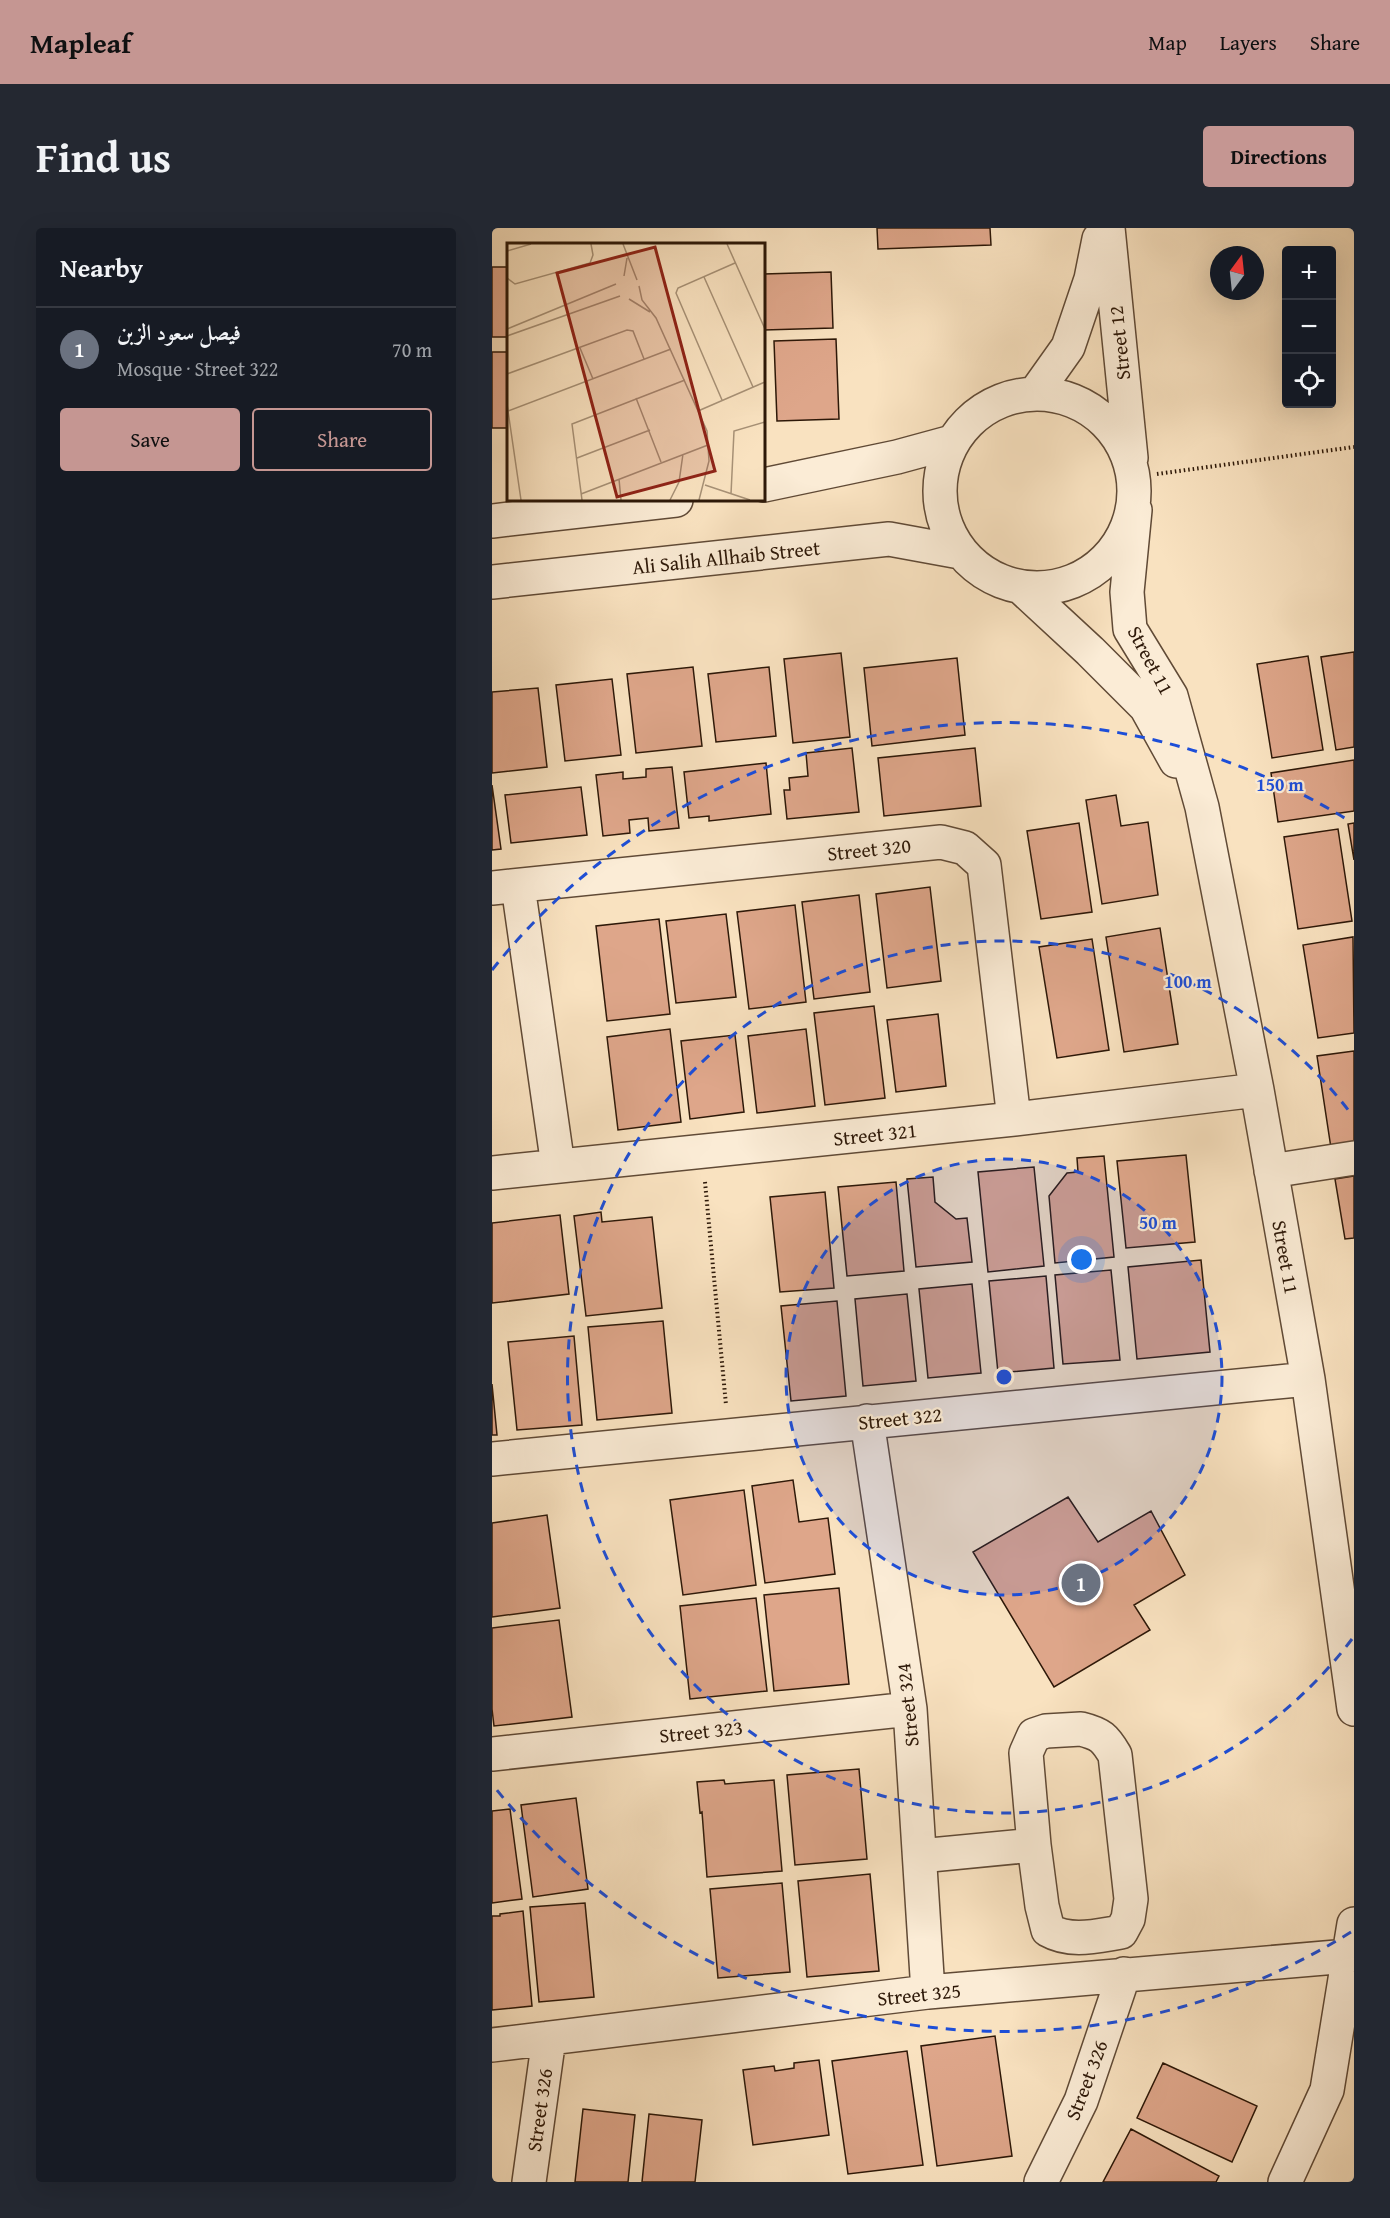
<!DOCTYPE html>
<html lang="en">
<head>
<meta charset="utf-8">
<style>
  body { margin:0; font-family:"Gentium Book Plus",Amiri,serif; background:#242831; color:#f1f3f6 }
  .controls { position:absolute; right:18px; top:18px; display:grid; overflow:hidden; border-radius:6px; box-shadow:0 6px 24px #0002 }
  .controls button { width:54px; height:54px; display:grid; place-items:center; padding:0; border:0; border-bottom:2px solid #363941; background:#171b24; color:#f1f3f6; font:30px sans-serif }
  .compass { position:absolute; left:718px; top:18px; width:54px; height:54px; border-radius:50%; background:#171b24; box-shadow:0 6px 24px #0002; rotate:15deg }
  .you { position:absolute; left:590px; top:1032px; width:21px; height:21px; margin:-15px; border:4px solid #fff; border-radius:50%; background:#1a73e8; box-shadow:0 0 0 9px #1a73e833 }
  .badge { display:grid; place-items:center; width:39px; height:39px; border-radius:50%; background:#c59692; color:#fff; font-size:20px; font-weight:700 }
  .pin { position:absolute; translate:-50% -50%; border:3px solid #fff; box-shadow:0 2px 6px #0006 }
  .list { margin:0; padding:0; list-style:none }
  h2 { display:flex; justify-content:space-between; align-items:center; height:78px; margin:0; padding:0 24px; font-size:26px }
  h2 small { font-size:20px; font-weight:400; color:#9ea1a6 }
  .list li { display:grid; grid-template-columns:39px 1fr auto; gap:18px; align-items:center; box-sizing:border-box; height:84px; padding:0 24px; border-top:2px solid #363941 }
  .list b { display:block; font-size:22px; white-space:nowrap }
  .list p { margin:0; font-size:20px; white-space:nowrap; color:#9ea1a6 }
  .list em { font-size:20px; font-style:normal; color:#9ea1a6 }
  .actions { display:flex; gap:12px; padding:18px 24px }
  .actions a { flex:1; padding:14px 0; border:2px solid #c59692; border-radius:6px; text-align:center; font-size:21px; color:#c59692 }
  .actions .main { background:#c59692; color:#111 }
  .icon { flex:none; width:33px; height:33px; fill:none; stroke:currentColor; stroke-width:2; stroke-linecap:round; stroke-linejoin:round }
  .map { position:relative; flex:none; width:862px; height:1954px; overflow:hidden; border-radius:6px }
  header { display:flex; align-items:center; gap:36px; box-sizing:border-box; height:84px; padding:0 30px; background:#c59692; color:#111 }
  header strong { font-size:28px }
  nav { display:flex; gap:33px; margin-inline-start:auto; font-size:21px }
  .intro { display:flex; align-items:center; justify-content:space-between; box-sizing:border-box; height:144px; padding:0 36px }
  h1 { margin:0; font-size:42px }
  .button { padding:15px 27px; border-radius:6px; background:#c59692; color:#111; font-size:21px; font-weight:700 }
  main { display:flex; gap:36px; padding:0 36px }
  aside { flex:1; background:#171b24; border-radius:6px; box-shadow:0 6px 24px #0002 }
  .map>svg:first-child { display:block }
</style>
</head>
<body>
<header>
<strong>Mapleaf</strong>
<nav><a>Map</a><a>Layers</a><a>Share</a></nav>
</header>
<div class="intro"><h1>Find us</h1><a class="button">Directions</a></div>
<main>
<aside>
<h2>Nearby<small></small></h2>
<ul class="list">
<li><span class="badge" style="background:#6b7280">1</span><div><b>فيصل سعود الزبن</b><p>Mosque · Street 322</p></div><em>70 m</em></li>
</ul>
<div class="actions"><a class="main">Save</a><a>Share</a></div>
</aside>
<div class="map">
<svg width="862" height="1954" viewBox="0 0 862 1954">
  <rect width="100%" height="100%" fill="#f9e2c0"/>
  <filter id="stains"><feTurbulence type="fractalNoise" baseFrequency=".00333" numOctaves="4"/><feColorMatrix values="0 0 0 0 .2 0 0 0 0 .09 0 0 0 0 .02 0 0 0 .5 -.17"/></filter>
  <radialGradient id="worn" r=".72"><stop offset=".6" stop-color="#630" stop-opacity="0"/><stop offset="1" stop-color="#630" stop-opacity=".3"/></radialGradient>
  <path fill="#dea68a" stroke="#2d1808" stroke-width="1.5" d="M385 0H498L499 17 386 21Z
    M0 39H15L16 109H0Z
    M339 44 341 100 272 102V46Z
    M344 111 347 191 285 193 282 113Z
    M0 124H16V200H0Z
    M862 424V519L844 522 829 429Z
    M349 425 358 509 301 515 292 431Z
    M816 428 831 522 780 530 765 436Z
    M465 430 473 507 380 518 372 440Z
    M201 439 210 518 144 525 135 446Z
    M277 439 284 508 224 514 216 446Z
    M120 451 129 527 73 533 64 457Z
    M46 460 55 539 0 545V464Z
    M360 520 367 584 295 591 292 562H298L297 550 316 548 314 525Z
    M483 520 489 578 392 588 386 530Z
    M862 532V583L786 594 779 545Z
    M274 535 279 586 217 593V588L197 590 192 544Z
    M180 539 187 600 157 603 156 590 137 592 138 605 111 608 104 547 131 544V551L154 549V541Z
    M0 557 9 621 0 622Z
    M89 559 95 607 19 615 13 567Z
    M624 567 629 598 656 594 666 667 610 676 594 572Z
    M587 595 600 684 549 691 535 603Z
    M862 595V632L856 596Z
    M846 601 860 693 806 701 792 609Z
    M438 659 449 753 395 760 384 666Z
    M367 667 378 764 322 771 310 674Z
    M303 677 314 774 257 781 245 684Z
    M234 686 244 769 184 775 174 693Z
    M167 691 178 786 115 793 104 698Z
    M668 700 686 816 632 824 614 709Z
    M861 709 862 805 826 810 811 717Z
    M600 711 617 822 565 830 547 719Z
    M382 778 393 870 333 877 322 785Z
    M446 786 454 858 404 864 395 792Z
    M178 801 189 894 126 902 115 809Z
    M314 801 323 878 265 885 256 808Z
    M243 807 252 884 198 891 189 813Z
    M862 823V917L839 920 825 828Z
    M694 927 703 1014 634 1020 625 933Z
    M612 928 622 1029 563 1035 557 968 575 945 586 944 585 930Z
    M542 939 552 1038 496 1044 486 944Z
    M862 948V1010L853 1011 843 951Z
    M441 949 443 974 464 991 475 990 480 1034 424 1039 415 951Z
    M404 954 412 1043 355 1048 346 959Z
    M333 964 342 1060 288 1064 278 969Z
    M109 984 110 994 160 989 170 1080 94 1088 82 988Z
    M68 987 77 1066 0 1075V995Z
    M709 1032 718 1124 645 1131 636 1039Z
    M619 1042 628 1132 571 1136 563 1047Z
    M554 1048 562 1140 506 1145 497 1053Z
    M480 1056 489 1145 436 1150 427 1061Z
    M415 1066 424 1153 371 1158 363 1071Z
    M345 1073 354 1168 299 1173 289 1078Z
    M171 1093 180 1185 105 1192 96 1099Z
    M82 1108 90 1197 25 1202 16 1114Z
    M0 1156 5 1207H0Z
    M301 1252 307 1294 336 1290 343 1346 273 1355 260 1258Z
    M252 1262 264 1357 191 1367 178 1272Z
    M576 1269 606 1314 659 1283 693 1347 642 1377 658 1402 562 1459 481 1324Z
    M55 1287 68 1380 0 1389V1295Z
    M347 1360 357 1456 282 1463 272 1367Z
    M264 1370 275 1463 198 1471 188 1378Z
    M67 1392 80 1489 2 1498 0 1481V1400Z
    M367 1541 375 1631 303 1637 295 1547Z
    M232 1552 233 1556 282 1552 290 1643 215 1649 210 1584 208 1585 205 1554Z
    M84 1570 96 1661 41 1669 29 1577Z
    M18 1581 30 1671 0 1675V1583Z
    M378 1646 387 1743 315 1749 306 1653Z
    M290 1655 298 1744 226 1750 218 1661Z
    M93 1675 102 1769 47 1774 38 1679Z
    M31 1683 40 1778 0 1782V1688H8V1686Z
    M503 1808 520 1928 445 1938 429 1818Z
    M415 1823 431 1937 356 1946 340 1833Z
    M327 1832 337 1907 261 1917 251 1842 282 1838 283 1843 302 1840V1835Z
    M671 1835 765 1878 740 1934 645 1890Z
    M91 1881 143 1887 136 1954H83Z
    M157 1886 210 1892 203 1954H150Z
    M639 1901 727 1948 724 1954H611Z"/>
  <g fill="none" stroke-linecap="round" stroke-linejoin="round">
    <defs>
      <path id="minor" d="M616 0 639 230
        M544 164 576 119 599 51 607 11
        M448 263a97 97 0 1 1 194 0a97 97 0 1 1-194 0Z
        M272 257 405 229 460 214
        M643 282 635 364 638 401 679 468 710 579 765 862 816 1151 862 1481
        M0 293 184 272
        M0 354 397 311 468 324
        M531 361 598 423 654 479 684 533
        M26 658 66 938
        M0 660 449 614 473 620 492 637 522 891
        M779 943 862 930
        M0 945 522 891 765 862
        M375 1193 418 1481 436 1764
        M0 1231 816 1151
        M589 1501C609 1506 613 1510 623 1527L639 1671 636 1691 629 1704C604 1708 579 1715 556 1702L550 1678 542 1617 534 1525 542 1507 554 1503Z
        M0 1526 418 1481
        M428 1628 542 1617
        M0 1817 436 1764 856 1728
        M37 1954 57 1810
        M549 1954 589 1873 632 1746
        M793 1954 835 1862 862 1696"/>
    </defs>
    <use href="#minor" stroke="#604a36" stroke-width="36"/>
    <path stroke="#2d1808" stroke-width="4" stroke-dasharray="1.5 3" stroke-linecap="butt" d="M665 246 862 219
      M213 954 234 1177"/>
    <use href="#minor" stroke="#fbecd6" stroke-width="33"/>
  </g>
  <circle cx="512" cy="1149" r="218" fill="#1d4ed8" fill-opacity=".12"/>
  <g fill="none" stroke="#1d4ed8" stroke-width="3" stroke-dasharray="10 8">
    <circle cx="512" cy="1149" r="218"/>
    <path d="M860 1411A436 436 0 1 1 860 887"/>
    <path d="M859 1704A654 654 0 0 1 0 1556M0 742A654 654 0 0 1 859 594"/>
  </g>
  <g text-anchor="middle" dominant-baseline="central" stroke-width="4.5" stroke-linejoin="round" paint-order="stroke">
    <g font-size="20" fill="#2d1808" stroke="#fbecd6">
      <text transform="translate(627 115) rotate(-96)">Street 12</text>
      <text transform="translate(234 329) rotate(-6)">Ali Salih Allhaib Street</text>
      <text transform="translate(659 432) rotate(62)">Street 11</text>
      <text transform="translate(377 621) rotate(-6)">Street 320</text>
      <text transform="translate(383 906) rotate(-6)">Street 321</text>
      <text transform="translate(794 1029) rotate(80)">Street 11</text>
      <text transform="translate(408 1190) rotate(-6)">Street 322</text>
      <text transform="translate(415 1477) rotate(-96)">Street 324</text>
      <text transform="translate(209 1503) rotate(-6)">Street 323</text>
      <text transform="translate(427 1766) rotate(-6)">Street 325</text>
      <text transform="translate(594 1852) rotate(-69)">Street 326</text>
      <text transform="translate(47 1882) rotate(-82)">Street 326</text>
    </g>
  </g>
  <g transform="translate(15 15)">
    <rect width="258" height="258" fill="#f9e2c0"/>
    <path fill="none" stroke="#a79176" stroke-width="1.5" d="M116 1 130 37M220 1 258 86M0 8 24 1M117 33 120 15M197 34 246 144M0 35 8 41 83 20 86 12 84 1M132 43 135 57 149 75 200 188 202 218 192 257M122 56 143 69M0 86 109 41M0 93 113 53M73 105 86 136M0 131 120 87 126 88 137 116M129 155 154 219M215 157 169 50 171 45 228 20M0 161 14 257M1 168 164 106M191 168 258 139M70 215 143 187M112 236 114 257M198 242 243 257M74 251 201 202M224 251 227 188 258 179M75 257 65 181 178 137M163 257 172 239 176 211"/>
    <path fill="#8f2418" fill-opacity="0.15" stroke="#8f2418" stroke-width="3" d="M148 4 208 228 110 254 50 30Z"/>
    <rect width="258" height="258" fill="none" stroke="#2d1808" stroke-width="3"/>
  </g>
  <circle cx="512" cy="1149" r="9" fill="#1d4ed8" stroke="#fbecd6" stroke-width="3"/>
  <g font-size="18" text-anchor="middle" font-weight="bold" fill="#1d4ed8" stroke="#fbecd6" stroke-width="4.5" stroke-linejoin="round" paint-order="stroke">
    <text x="788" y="563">150 m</text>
    <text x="696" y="760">100 m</text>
    <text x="666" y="1001">50 m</text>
  </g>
  <rect width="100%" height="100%" filter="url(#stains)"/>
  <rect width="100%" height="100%" fill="url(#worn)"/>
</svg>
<div class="controls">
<button>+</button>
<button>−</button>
<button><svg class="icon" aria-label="locate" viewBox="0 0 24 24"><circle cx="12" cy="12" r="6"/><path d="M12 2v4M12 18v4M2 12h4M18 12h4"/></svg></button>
</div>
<svg class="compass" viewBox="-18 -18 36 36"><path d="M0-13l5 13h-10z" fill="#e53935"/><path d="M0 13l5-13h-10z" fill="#9ea1a6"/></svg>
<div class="you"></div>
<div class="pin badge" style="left:589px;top:1355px;background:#6b7280">1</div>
</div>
</main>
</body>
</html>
